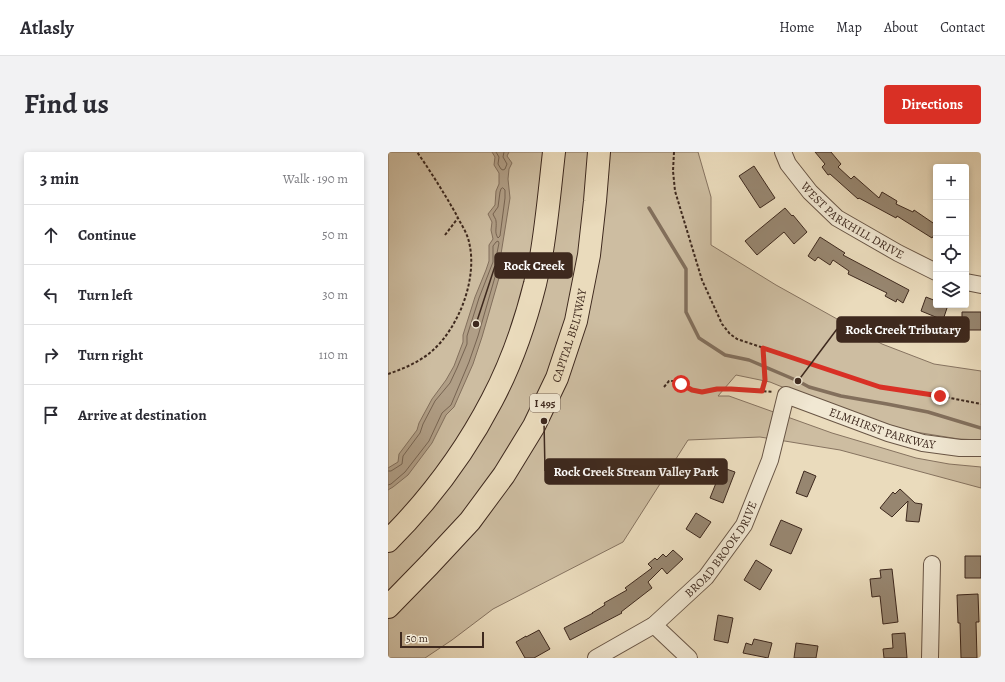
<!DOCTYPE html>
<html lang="en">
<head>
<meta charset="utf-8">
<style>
  body { margin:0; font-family:Alegreya,serif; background:#f2f2f3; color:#2b2b33 }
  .controls { position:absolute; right:12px; top:12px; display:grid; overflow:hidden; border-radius:4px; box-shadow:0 2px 6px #0003 }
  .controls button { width:36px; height:36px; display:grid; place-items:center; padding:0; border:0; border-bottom:1px solid #e1e1e2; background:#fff; color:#2b2b33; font:20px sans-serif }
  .scale { position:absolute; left:12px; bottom:10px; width:84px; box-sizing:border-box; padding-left:4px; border:2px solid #3e291e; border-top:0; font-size:11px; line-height:14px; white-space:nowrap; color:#3e291e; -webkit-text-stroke:3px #f1e8d3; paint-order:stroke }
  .stop { position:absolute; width:12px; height:12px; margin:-9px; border:3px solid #d93025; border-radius:50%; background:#fff }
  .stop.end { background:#d93025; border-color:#fff; box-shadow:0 1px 4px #0008 }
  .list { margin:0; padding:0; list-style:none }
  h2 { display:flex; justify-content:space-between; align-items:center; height:52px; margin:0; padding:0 16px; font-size:17px }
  h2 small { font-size:13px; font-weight:400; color:#7c7c81 }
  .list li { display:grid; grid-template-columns:26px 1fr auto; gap:12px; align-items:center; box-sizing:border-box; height:60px; padding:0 16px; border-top:1px solid #e1e1e2 }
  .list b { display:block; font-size:15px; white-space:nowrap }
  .list em { font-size:13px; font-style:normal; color:#7c7c81 }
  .icon { flex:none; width:22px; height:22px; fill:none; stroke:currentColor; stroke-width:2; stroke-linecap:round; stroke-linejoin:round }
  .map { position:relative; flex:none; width:593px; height:506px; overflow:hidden; border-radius:4px }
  header { display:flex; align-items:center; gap:24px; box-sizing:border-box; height:56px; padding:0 20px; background:#fff; border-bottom:1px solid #e1e1e2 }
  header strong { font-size:19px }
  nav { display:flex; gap:22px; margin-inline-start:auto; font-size:14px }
  .intro { display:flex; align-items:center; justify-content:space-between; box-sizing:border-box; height:96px; padding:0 24px }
  h1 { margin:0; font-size:28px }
  .button { padding:10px 18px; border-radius:4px; background:#d93025; color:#fff; font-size:14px; font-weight:700 }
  main { display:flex; gap:24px; padding:0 24px }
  aside { flex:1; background:#fff; border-radius:4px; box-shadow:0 2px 6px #0003 }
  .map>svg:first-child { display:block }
</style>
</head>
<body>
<header>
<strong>Atlasly</strong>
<nav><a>Home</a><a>Map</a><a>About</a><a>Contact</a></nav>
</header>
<div class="intro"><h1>Find us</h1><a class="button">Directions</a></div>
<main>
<aside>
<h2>3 min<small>Walk · 190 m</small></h2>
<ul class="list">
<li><svg class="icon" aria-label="ahead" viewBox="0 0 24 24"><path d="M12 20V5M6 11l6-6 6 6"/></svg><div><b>Continue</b></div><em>50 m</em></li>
<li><svg class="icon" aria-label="left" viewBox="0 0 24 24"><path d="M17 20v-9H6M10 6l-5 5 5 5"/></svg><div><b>Turn left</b></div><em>30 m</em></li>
<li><svg class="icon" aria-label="right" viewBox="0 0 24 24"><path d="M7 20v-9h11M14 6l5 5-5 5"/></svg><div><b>Turn right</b></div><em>110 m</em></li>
<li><svg class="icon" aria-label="arrive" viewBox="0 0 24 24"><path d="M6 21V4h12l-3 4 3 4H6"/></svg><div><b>Arrive at destination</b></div></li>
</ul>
</aside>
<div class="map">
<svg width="593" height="506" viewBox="0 0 593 506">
  <rect width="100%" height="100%" fill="#eadbbc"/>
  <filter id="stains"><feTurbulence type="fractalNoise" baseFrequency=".005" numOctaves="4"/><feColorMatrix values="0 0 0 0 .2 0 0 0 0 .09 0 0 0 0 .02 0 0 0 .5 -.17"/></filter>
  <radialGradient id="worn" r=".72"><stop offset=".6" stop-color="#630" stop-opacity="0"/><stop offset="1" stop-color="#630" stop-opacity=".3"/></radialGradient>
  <path fill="#cdbda1" stroke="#867360" d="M0 0H310L323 45V93L388 133 494 192 546 212 593 219V288L571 287 521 279 436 252 382 230 348 223 330 244H341L444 281 528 306 561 312 593 315V336L452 298 372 285 300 288 235 390 105 457 64 488 37 506H0Z"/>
  <path fill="#b09e86" stroke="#826f5c" d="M104 0H121L119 4 124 11 121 17 120 27 122 46 113 102V119L94 185 85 212 66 255 58 263 44 291 20 323 5 335 0 338V316L10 310 11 302 29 278 31 271 44 247 58 228 66 214 75 190V183L87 145 98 118 101 109V93L105 87 103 78 104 70 100 62 107 53 108 39 111 32V21L106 13 107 5Z"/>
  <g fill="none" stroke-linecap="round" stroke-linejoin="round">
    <path stroke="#776452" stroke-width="1" d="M108 0 111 5 110 12 113 17 115 18 117 17 119 12 115 5 116 0
      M115 36 117 38V46L112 84 110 86C106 80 109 76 108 69 108 67 106 65 105 62L110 55 112 40 113 37Z
      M0 319H3L14 312 15 304 32 281 35 272 47 249 62 231 69 216 79 192V184L91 146 105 110V94L108 90 110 89 111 91 109 101V118L90 184 81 210 63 253 54 261 41 289 17 320 3 332 0 333"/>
    <path stroke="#826f5c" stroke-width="3.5" d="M261 56 298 117V160L311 186 337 203 361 208 410 229 421 235 453 244 499 252 540 260 593 276"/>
  </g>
  <path fill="#978670" stroke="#3e291e" d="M427 0H443L453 12 450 15 463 27 466 24 491 46 494 40 509 49 508 52 525 60 526 58 548 73V80L544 86 509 64 508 66 471 46 470 47 442 22 440 23 434 15 437 12Z
    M366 14 387 46 372 56 351 24Z
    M397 56 404 64 405 63 419 80 406 92 396 80 369 103 357 89Z
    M432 85 457 101 455 103 521 138 515 151 509 147 508 150 497 144 499 141 460 122 461 119 445 108 442 113 430 105 427 109 420 104Z
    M538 145 548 149V153H560L555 168 533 159Z
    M574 160H593V178H574Z
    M327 313 347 320 335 351 322 346 328 331 313 325 317 314 326 317Z
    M416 319 428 324 419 345 408 341Z
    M512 337 527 351 534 352 531 370 518 369 520 349 504 365 492 356 505 340 507 342Z
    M308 361 323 370 312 386 298 377Z
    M393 368 414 377 403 402 382 393Z
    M285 398 295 407 279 422 274 416 260 430 264 436 233 460 234 461 182 488 176 476 205 461H204L217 453 216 451 239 438 237 436 264 416 260 412 267 406 269 408 275 402 278 405Z
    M577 404H593V426H577Z
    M368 408 384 418 372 438 356 428Z
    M504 417 510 470 495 472 492 444 484 445 482 427 493 426 492 418Z
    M590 442 591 470H588L589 506H573L572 471H570L569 443Z
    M330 463 345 466 340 491 326 488Z
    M151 478 162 497 146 506H137L128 490 138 484V485Z
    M517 481 519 506H496L495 497 505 496 504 482Z
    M366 487 384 491 380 506 355 501 358 491 364 493Z
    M408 491 430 494 428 506H406Z"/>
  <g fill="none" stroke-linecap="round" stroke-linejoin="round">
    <defs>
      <g id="minor">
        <path id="s1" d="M395 0 400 12 422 40 449 66 510 101 548 120"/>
        <path d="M578 130 593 133"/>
        <path d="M266 473 301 506"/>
        <path id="s2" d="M208 506 266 473 318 425 356 373 382 308 398 243 500 281 535 291 572 296H593"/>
        <path d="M542 506 544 412"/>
      </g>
      <g id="highway">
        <path d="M0 389C41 348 77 300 104 248 123 212 137 172 147 132 149 123 151 114 153 105 159 70 162 35 166 0"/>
        <path id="s3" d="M0 455 41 413 82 369 116 323 146 274 169 226 188 169 201 103 207 49 211 0"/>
      </g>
    </defs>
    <use href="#minor" stroke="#695646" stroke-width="18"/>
    <use href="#highway" stroke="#3e291e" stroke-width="24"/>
    <path stroke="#3e291e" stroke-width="2" stroke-dasharray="3 2" stroke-linecap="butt" d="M286 0 285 19 287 39 314 128 334 172 342 182 349 187 492 235 552 244 593 252
      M57 83 70 66
      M375 196 377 229 374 239 385 240
      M0 222C15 217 31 210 43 200 71 176 90 126 81 90 79 80 72 71 68 62 56 41 43 20 29 0
      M276 235 281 229H287L304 238 314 240 329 237H343L374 239"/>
    <use href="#minor" stroke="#f1e8d3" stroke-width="16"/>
    <use href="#highway" stroke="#eadbbc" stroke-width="22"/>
  </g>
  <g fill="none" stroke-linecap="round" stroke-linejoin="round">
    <path stroke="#d93025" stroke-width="5" d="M293 232 304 238 314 240 329 237H343L374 239 377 228 375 196 492 235 552 244"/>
  </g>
  <g text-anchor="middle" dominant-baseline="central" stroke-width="3.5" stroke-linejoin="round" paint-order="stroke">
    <rect fill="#f1e8d3" stroke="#746254" stroke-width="1" x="142" y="242" width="30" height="18" rx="3"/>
    <g font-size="11" font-weight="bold" fill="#3e291e">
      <text x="157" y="251">I 495</text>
    </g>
    <g font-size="12" fill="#3e291e" stroke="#f1e8d3">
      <text stroke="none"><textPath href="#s1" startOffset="100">WEST PARKHILL DRIVE</textPath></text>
      <text stroke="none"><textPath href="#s3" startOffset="331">CAPITAL BELTWAY</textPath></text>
      <text stroke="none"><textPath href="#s2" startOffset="441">ELMHIRST PARKWAY</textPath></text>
      <text stroke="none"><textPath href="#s2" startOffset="169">BROAD BROOK DRIVE</textPath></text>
    </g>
  </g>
  <path fill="none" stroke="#3e291e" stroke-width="1.5" d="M88 172L107 114M410 229L449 177M156 269L157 319"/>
  <g fill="#3e291e" stroke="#f1e8d3" stroke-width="1.5">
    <circle cx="88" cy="172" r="4"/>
    <circle cx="410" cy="229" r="4"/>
    <circle cx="156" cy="269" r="4"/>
  </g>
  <g fill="#3e291e" stroke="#3e291e" stroke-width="1.5">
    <rect x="107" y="101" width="77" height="25" rx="4"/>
    <rect x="449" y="165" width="132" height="25" rx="4"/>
    <rect x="157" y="307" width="182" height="25" rx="4"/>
  </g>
  <g font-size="13" text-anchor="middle" font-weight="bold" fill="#fff">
    <text x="146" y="118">Rock Creek</text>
    <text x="515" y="182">Rock Creek Tributary</text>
    <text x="248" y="324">Rock Creek Stream Valley Park</text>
  </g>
  <rect width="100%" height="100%" filter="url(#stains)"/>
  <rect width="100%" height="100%" fill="url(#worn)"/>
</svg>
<div class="controls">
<button>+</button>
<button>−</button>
<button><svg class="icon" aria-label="locate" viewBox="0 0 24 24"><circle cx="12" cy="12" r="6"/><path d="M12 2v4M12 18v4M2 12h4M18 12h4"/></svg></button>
<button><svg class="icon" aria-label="layers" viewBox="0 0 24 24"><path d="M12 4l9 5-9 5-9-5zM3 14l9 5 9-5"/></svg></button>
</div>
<div class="scale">50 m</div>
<div class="stop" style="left:293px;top:232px"></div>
<div class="stop end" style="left:552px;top:244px"></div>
</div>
</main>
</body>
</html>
